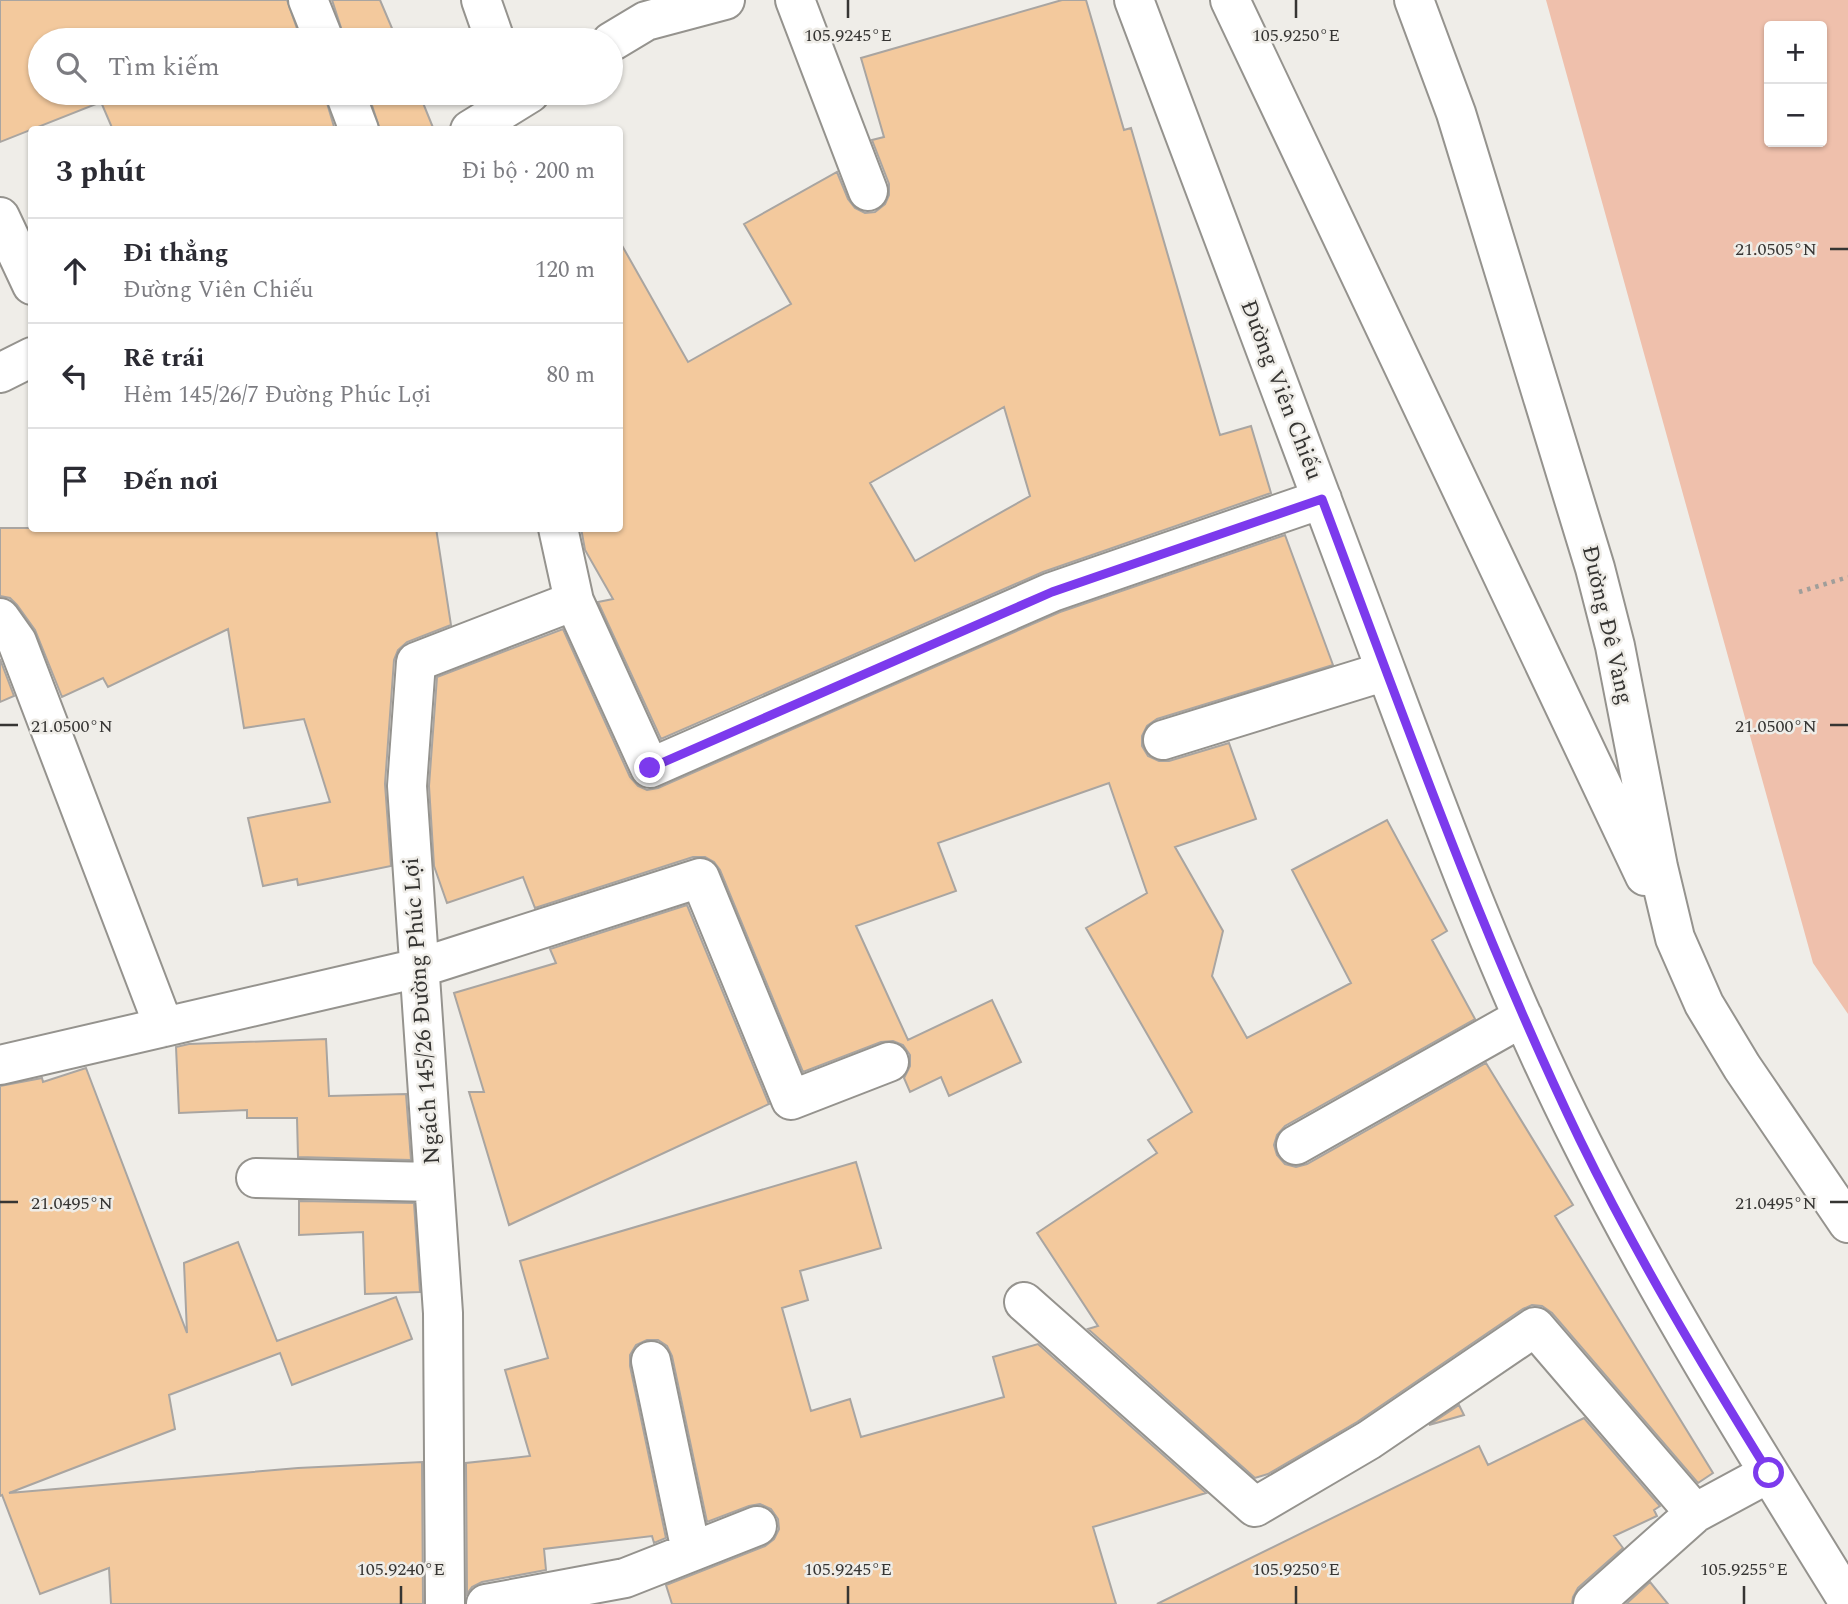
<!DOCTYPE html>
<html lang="vi">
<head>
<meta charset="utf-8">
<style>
  body { margin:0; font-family:Spectral,serif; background:#f2f2f3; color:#2b2b33 }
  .controls { position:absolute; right:21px; top:21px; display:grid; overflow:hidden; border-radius:7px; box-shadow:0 2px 5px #0004 }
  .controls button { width:63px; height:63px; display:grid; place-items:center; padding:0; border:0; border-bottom:2px solid #e1e1e2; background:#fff; color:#2b2b33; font:35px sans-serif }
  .stop { position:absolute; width:21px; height:21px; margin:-16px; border:5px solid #7c3aed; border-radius:50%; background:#fff }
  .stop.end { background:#7c3aed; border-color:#fff; box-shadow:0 2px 7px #0008 }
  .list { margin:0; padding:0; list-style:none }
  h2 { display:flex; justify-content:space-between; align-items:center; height:91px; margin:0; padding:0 28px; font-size:30px }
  h2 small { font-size:23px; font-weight:400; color:#7c7c81 }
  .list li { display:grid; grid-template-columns:46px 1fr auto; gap:21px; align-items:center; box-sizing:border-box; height:105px; padding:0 28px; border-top:2px solid #e1e1e2 }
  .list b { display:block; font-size:26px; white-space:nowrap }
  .list p { margin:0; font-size:23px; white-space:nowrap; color:#7c7c81 }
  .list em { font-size:23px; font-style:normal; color:#7c7c81 }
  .icon { flex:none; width:38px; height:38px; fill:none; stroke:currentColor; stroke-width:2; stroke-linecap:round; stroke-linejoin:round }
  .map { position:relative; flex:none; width:1848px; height:1604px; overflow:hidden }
  .search { position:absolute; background:#fff; box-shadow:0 2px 5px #0004; left:28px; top:28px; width:595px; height:77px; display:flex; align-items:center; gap:18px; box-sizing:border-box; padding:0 24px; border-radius:38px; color:#7c7c81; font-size:26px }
  .panel { position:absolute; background:#fff; box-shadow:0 2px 5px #0004; left:28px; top:126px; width:595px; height:406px; border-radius:7px }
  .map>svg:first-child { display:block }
</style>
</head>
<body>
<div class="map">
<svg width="1848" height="1604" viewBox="0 0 1848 1604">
  <rect width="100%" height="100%" fill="#efede8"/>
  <path fill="#efc0ac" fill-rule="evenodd" d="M1546 0H1848V1014L1813 963ZM1769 26H1822V142H1769Z"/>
  <path fill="#f3c99d" stroke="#a9a5a1" stroke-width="2" fill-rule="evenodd" d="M0 0H287L301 40H40V93H324L335 130H113L101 102 0 142Z
    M332 0H380L397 40H345Z
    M1062 0H1086L1124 130 1131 128 1220 435 1251 426 1271 493 1043 572 661 739 598 602 613 599 585 550 581 528H620V242L688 362 791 304 744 224 837 172 848 199 855 208 865 213 875 212 885 204 889 195V184L872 140 884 137 861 58ZM1004 407 1030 496 915 561 870 483Z
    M368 93H419L434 130H380Z
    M0 528H436L451 625 407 642 398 650 394 660 385 784 391 866 298 885 297 879 263 886 248 818 330 802 304 719 244 728 228 629 108 687 103 678 62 697 35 630 17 605 10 598 0 596Z
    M1285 535 1333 665 1157 719 1147 726 1142 736V746L1148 756 1159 761H1169L1229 743 1256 819 1175 847 1223 931 1212 976 1247 1038 1351 983 1292 870 1387 820 1447 931 1432 940 1475 1019 1285 1126 1277 1135 1274 1145 1277 1155 1285 1164 1296 1167 1307 1164 1486 1063 1573 1205 1555 1216 1713 1473 1698 1483 1552 1313 1542 1306 1532 1305 1523 1309 1357 1422 1268 1474 1255 1478 1088 1329 1098 1326 1037 1233 1157 1153 1148 1140 1192 1112 1086 928 1147 893 1109 783 938 843 956 891 856 926 908 1040 992 1000 1021 1062 949 1096 941 1077 910 1092 904 1078 910 1066V1055L903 1045 893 1041 881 1042 803 1072 720 870 714 862 705 857H693L535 908 523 877 447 903 434 866 429 786 437 677 563 629 630 777 638 786 647 790 658 788 1060 612Z
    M0 659 14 696 0 702Z
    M687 905 769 1104 509 1225 469 1092H484L454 993 556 963 550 949Z
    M326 1039 329 1096 406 1094 411 1160 298 1157 297 1118H247V1110L179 1113 176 1047 189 1044Z
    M86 1068 187 1333 184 1263 238 1242 277 1341 396 1297 412 1339 292 1385 280 1353 169 1395 175 1429 9 1493 298 1468 422 1462 423 1604H111L109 1568 40 1594 2 1495 0 1496V1086L42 1078 43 1082Z
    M856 1162 881 1248 800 1271 808 1300 782 1308 811 1411 850 1399 861 1437 1004 1397 993 1357 1038 1344 1206 1493 1093 1527 1116 1604H672L666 1585 765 1546 774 1539 779 1529 778 1519 771 1509 760 1504 749 1506 707 1522 672 1356 667 1346 658 1340H647L636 1345 630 1355V1366L666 1538 654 1543 652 1536 544 1549 546 1570 482 1582 472 1587 467 1594 466 1463 530 1456 505 1370 548 1358 520 1261Z
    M299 1201 414 1203 420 1292 365 1294 363 1232 299 1235Z
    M1459 1405 1464 1415 1429 1425Z
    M1584 1418 1660 1506 1654 1510 1657 1516 1614 1536 1623 1548 1578 1588 1573 1597 1572 1604H1157L1479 1446 1488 1465Z
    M1650 1582 1668 1604H1626Z"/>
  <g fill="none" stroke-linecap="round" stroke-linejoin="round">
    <defs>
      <path id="minor" d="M308 0 324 40
        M481 0 495 40
        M795 0 868 191
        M1134 0C1213 209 1292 419 1370 628 1435 802 1498 977 1582 1143 1661 1301 1755 1451 1848 1601
        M611 42 646 21 725 0
        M345 93 359 130
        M470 130 530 93
        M0 217 32 285
        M0 373 32 357
        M574 601 650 768 1052 592 1322 499
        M0 618 17 642 164 1027
        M1163 740 1386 671
        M0 1065 419 968 700 878 791 1100 889 1062
        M1296 1145 1523 1017
        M256 1178 434 1182
        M1024 1302 1255 1507 1369 1440 1535 1327 1695 1513
        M651 1361 691 1551
        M445 1604 443 1313 407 786 416 662 574 601 558 528
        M486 1604 625 1578 757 1526
        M1593 1604 1695 1513 1769 1473"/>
      <path id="major" d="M1230 0 1645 876
        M1414 0 1456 113 1595 568 1615 646 1658 867 1675 938 1704 1004 1742 1067 1848 1223"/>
    </defs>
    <use href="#minor" stroke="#95938e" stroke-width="42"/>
    <use href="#major" stroke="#95938e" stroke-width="42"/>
    <path stroke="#a09e9a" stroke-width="4.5" stroke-dasharray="3.5 5" stroke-linecap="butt" d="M1799 592 1848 577"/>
    <use href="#minor" stroke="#fff" stroke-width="38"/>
    <use href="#major" stroke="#fff" stroke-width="38"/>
  </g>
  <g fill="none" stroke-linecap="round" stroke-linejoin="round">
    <path stroke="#7c3aed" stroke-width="9" d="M650 768 1052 592 1322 499C1403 715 1480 932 1580 1140 1636 1255 1702 1365 1769 1473"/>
  </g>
  <path fill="none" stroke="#363533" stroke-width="2.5" d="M848 0V18M1296 0V18M1830 249H1848M0 725H18M1830 725H1848M0 1202H18M1830 1202H1848M401 1586V1604M848 1586V1604M1296 1586V1604M1744 1586V1604"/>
  <g text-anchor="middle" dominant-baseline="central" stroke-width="5" stroke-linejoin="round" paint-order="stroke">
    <g font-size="23" fill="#363533" stroke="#efede8">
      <text transform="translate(1281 390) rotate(69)">Đường Viên Chiếu</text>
      <text transform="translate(1607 625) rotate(77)">Đường Đê Vàng</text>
      <text transform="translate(422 1011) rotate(-94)">Ngách 145/26 Đường Phúc Lợi</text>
    </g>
  </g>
  <g font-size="18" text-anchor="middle" fill="#363533" stroke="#efede8" stroke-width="5" stroke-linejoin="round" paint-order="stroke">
    <text x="848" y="41">105.9245°E</text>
    <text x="1296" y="41">105.9250°E</text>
    <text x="1776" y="255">21.0505°N</text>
    <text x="72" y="732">21.0500°N</text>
    <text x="1776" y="732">21.0500°N</text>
    <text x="72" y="1209">21.0495°N</text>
    <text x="1776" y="1209">21.0495°N</text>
    <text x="401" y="1575">105.9240°E</text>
    <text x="848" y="1575">105.9245°E</text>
    <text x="1296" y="1575">105.9250°E</text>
    <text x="1744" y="1575">105.9255°E</text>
  </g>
</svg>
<div class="controls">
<button>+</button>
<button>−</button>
</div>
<div class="stop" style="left:1769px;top:1473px"></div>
<div class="stop end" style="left:650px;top:768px"></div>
<div class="search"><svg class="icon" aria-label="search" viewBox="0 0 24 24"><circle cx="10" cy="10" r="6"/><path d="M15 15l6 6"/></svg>Tìm kiếm</div>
<section class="panel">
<h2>3 phút<small>Đi bộ · 200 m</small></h2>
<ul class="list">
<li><svg class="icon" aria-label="ahead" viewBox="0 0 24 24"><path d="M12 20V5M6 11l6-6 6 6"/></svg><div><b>Đi thẳng</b><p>Đường Viên Chiếu</p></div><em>120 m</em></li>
<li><svg class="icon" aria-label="left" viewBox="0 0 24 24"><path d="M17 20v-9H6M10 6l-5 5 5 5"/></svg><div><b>Rẽ trái</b><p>Hẻm 145/26/7 Đường Phúc Lợi</p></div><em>80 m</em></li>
<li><svg class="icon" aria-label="arrive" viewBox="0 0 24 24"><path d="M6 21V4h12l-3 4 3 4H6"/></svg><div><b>Đến nơi</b></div></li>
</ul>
</section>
</div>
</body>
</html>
